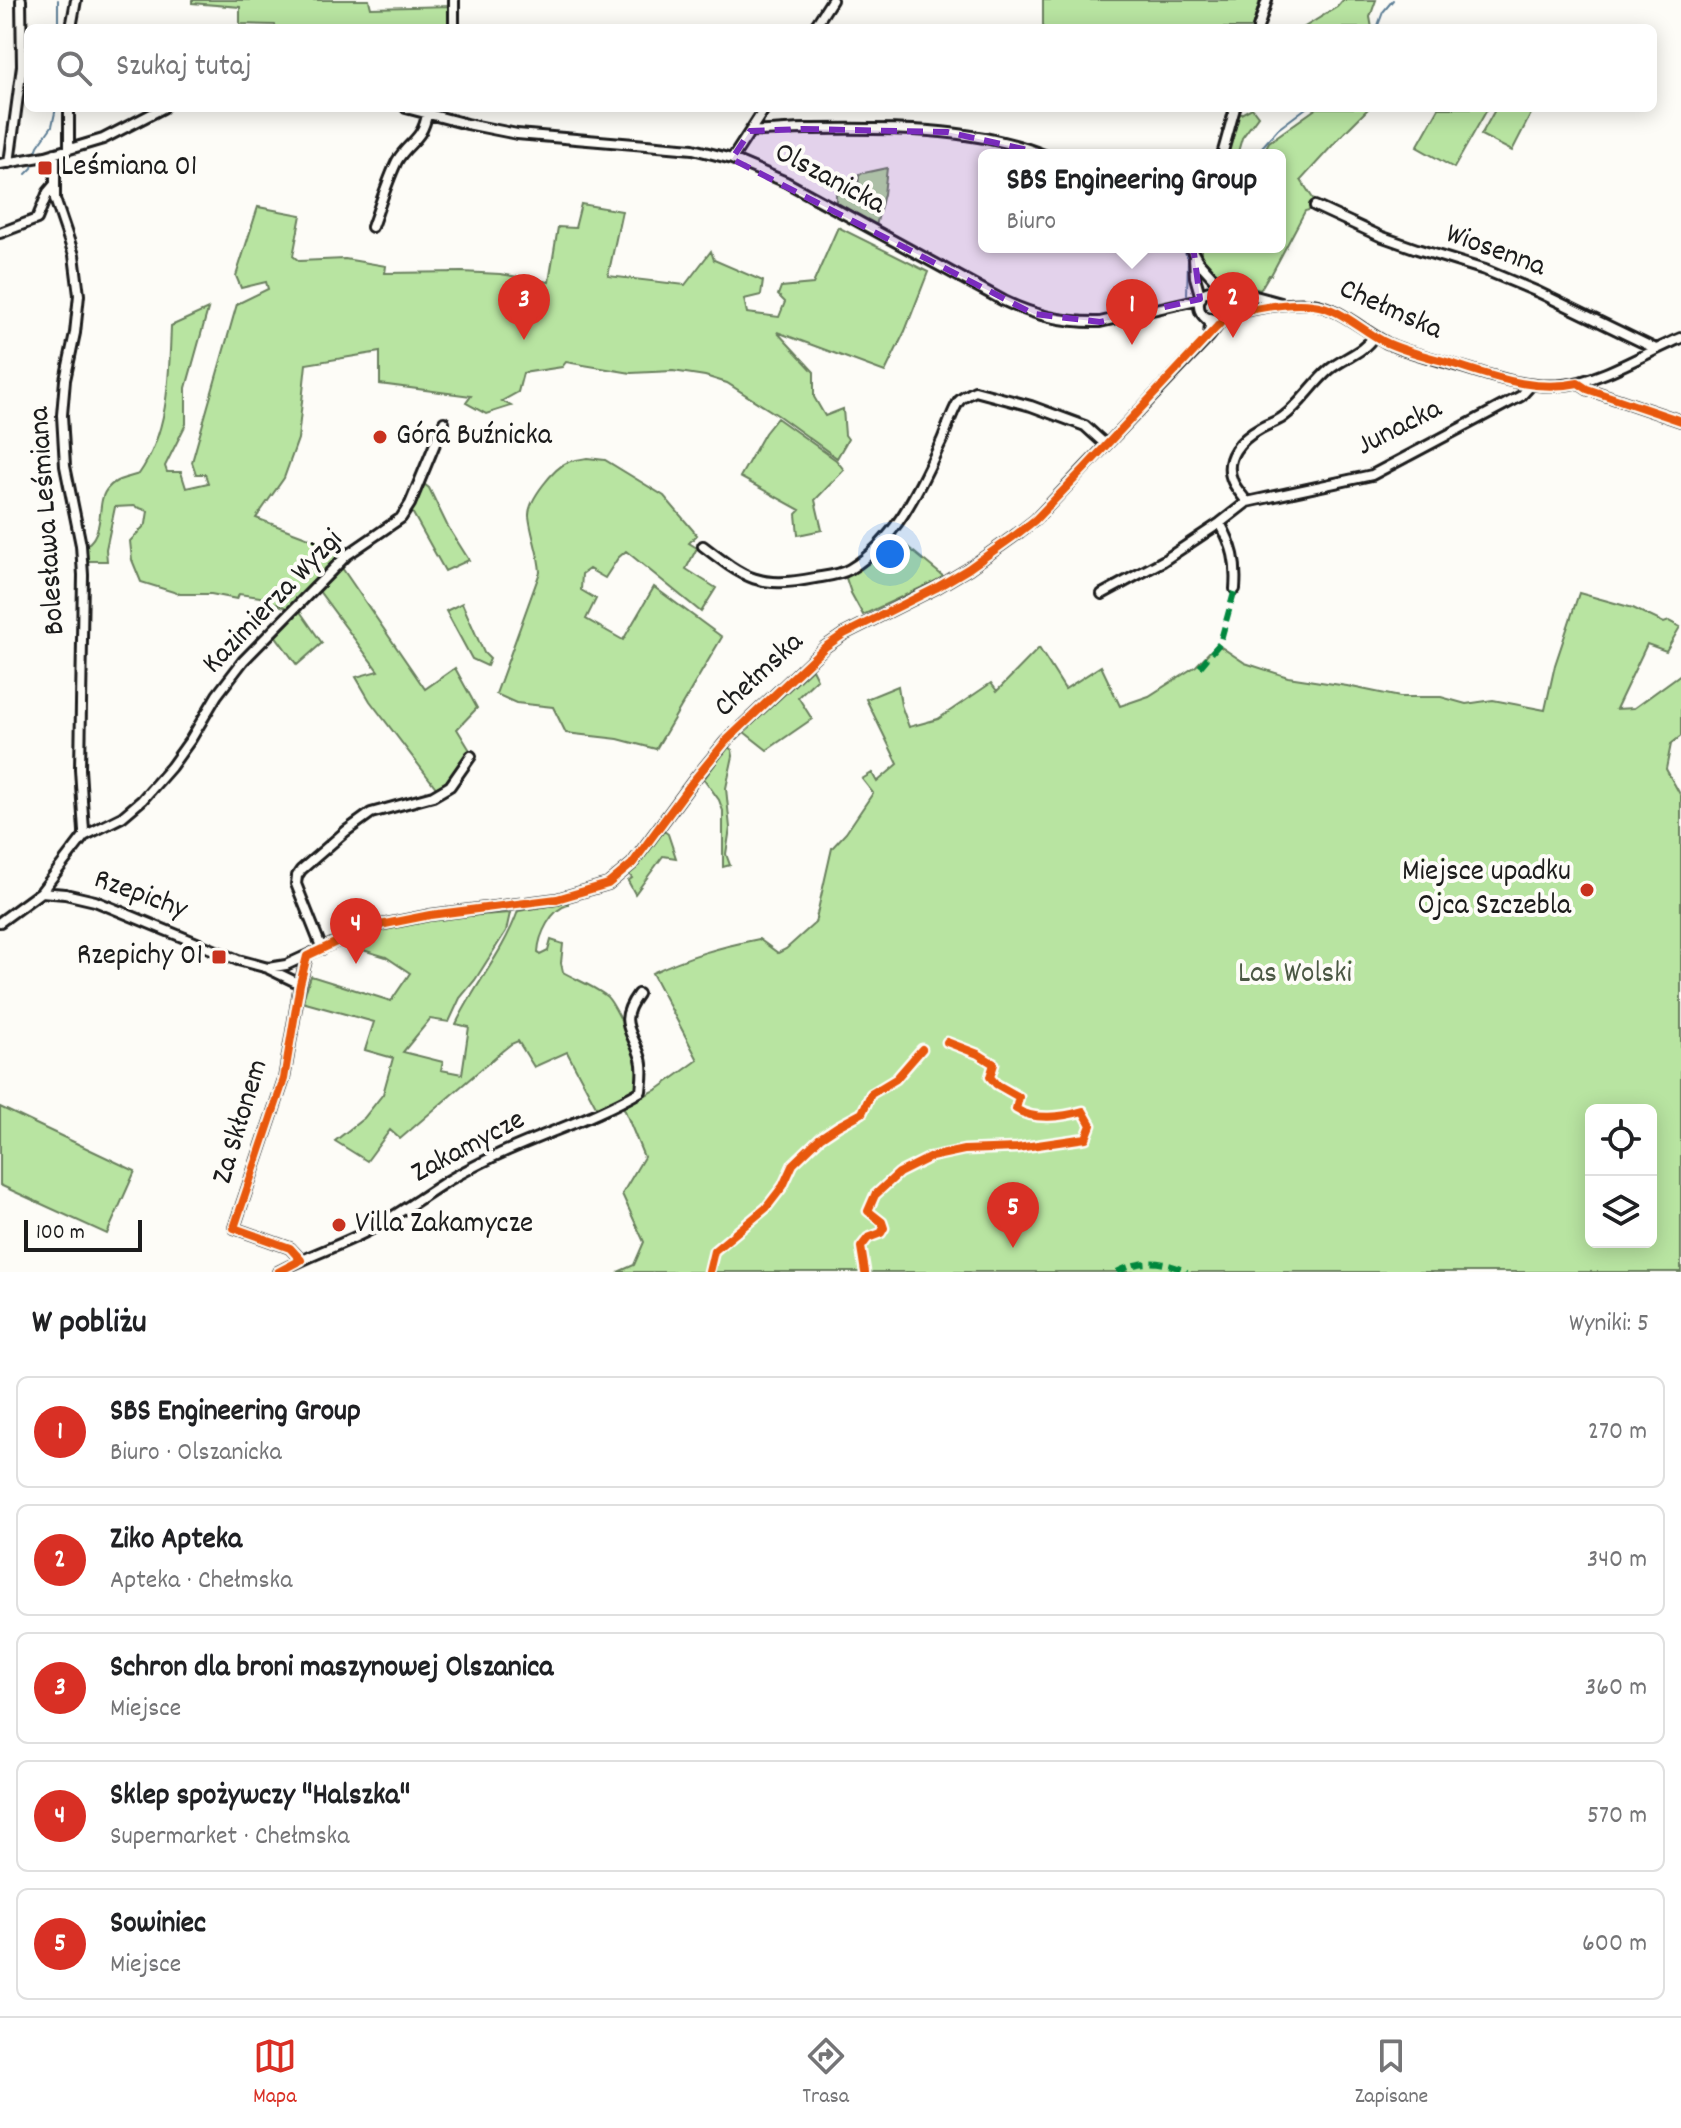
<!DOCTYPE html>
<html lang="pl">
<head>
<meta charset="utf-8">
<style>
  body { margin:0; font-family:Dekko,sans-serif; background:#f2f2f2; color:#202124 }
  .controls { position:absolute; right:24px; bottom:24px; display:grid; overflow:hidden; border-radius:12px; box-shadow:0 4px 20px #0003 }
  .controls button { width:72px; height:72px; display:grid; place-items:center; padding:0; border:0; border-bottom:2px solid #e0e0e0; background:#fff; color:#202124; font:40px sans-serif }
  .scale { position:absolute; left:24px; bottom:20px; width:118px; box-sizing:border-box; padding-left:8px; border:4px solid #1c1c1c; border-top:0; font-size:22px; line-height:28px; white-space:nowrap; color:#1c1c1c; -webkit-text-stroke:6px #fdfcf7; paint-order:stroke }
  .you { position:absolute; left:890px; top:554px; width:28px; height:28px; margin:-20px; border:6px solid #fff; border-radius:50%; background:#1a73e8; box-shadow:0 0 0 12px #1a73e833 }
  .badge { display:grid; place-items:center; width:52px; height:52px; border-radius:50%; background:#d93025; color:#fff; font-size:26px; font-weight:700 }
  .pin { position:absolute; translate:-50% -66px; filter:drop-shadow(0 2px 4px #0008) }
  .pin::after { content:''; position:absolute; top:42px; width:28px; height:24px; background:inherit; clip-path:polygon(0 0,100% 0,50% 100%) }
  .popup { position:absolute; left:978px; top:149px; width:308px; height:104px; box-sizing:border-box; display:grid; place-content:center; border-radius:12px; background:#fff; filter:drop-shadow(0 2px 6px #0005); font-size:26px; white-space:nowrap; color:#757577 }
  .popup b { font-size:30px; color:#202124 }
  .popup::after { content:''; position:absolute; left:50%; top:100%; margin-left:-16px; border:16px solid transparent; border-top-color:#fff }
  .list { margin:0; padding:0; list-style:none }
  h2 { display:flex; justify-content:space-between; align-items:center; height:104px; margin:0; padding:0 32px; font-size:34px }
  h2 small { font-size:26px; font-weight:400; color:#757577 }
  .list li { display:grid; grid-template-columns:52px 1fr auto; gap:24px; align-items:center; box-sizing:border-box; height:112px; margin:0 16px 16px; padding:0 16px; border:2px solid #e0e0e0; border-radius:12px }
  .list b { display:block; font-size:30px; white-space:nowrap }
  .list p { margin:0; font-size:26px; white-space:nowrap; color:#757577 }
  .list em { font-size:26px; font-style:normal; color:#757577 }
  .icon { flex:none; width:44px; height:44px; fill:none; stroke:currentColor; stroke-width:2; stroke-linecap:round; stroke-linejoin:round }
  .map { position:relative; flex:none; width:1681px; height:1272px; overflow:hidden }
  .search { position:absolute; background:#fff; box-shadow:0 4px 20px #0003; left:24px; right:24px; top:24px; height:88px; display:flex; align-items:center; gap:20px; box-sizing:border-box; padding:0 28px; border-radius:12px; color:#757577; font-size:30px }
  .sheet { height:744px; background:#fff }
  nav { display:flex; justify-content:space-around; align-items:center; box-sizing:border-box; height:112px; border-top:2px solid #e0e0e0; background:#fff; font-size:22px; color:#757577 }
  nav a { display:grid; justify-items:center; gap:4px }
  nav .on { color:#d93025 }
  .map>svg:first-child { display:block }
</style>
</head>
<body>
<div class="map">
<svg width="1681" height="1272" viewBox="0 0 1681 1272">
  <rect width="100%" height="100%" fill="#fdfcf7"/>
  <filter id="ink" filterUnits="userSpaceOnUse"><feTurbulence type="fractalNoise" baseFrequency=".0125" numOctaves="2"/><feDisplacementMap in="SourceGraphic" scale="16" xChannelSelector="R" yChannelSelector="G"/><feConvolveMatrix kernelMatrix="1 2 1 2 8 2 1 2 1" color-interpolation-filters="sRGB"/></filter>
  <g filter="url(#ink)">
    <path fill="#b8e4a1" stroke="#6a805e" stroke-width="2" fill-rule="evenodd" d="M192 0H369L371 8 452 6 451 28H276L275 25 240 24V7L192 3Z
      M1043 0H1260L1252 28H1043Z
      M1343 0H1376L1370 17 1372 28H1303L1337 7Z
      M1252 108 1258 116 1242 138 1237 155H1226L1237 116Z
      M1317 108H1369L1341 136 1301 180 1316 203 1313 209 1305 211 1271 275H1269L1260 290C1236 282 1216 277 1200 256L1202 247H1280V155H1262L1269 142Z
      M1439 108H1488L1454 168 1417 147Z
      M1496 108H1534L1512 151 1481 135Z
      M887 168 884 194 876 226 836 202V190L858 189 859 174Z
      M581 204 622 211 608 276 685 285 711 251 714 260 763 281 761 295 744 299 747 313 779 317 785 302 778 295 781 287 813 284 838 227 928 272 905 331 885 372 777 332 814 372V397L825 416 843 409 845 435 848 439 837 458 779 416 727 383 705 376 673 371 631 373 566 362 562 367 523 373 518 392 502 401 511 406 486 414 466 403 471 396 380 384V352L306 364 298 439 284 478 256 518 346 552 289 609 260 597 239 594 237 599 211 594H180L141 582 132 560 130 541 146 524 148 511 134 506 115 507 106 549 107 561H86L85 547C88 544 92 541 94 537 104 522 96 499 109 487 116 479 129 477 139 474 169 431 169 377 171 326L208 309 186 388V424L165 466 167 472H181L186 488 208 483 205 474H196L192 462 237 304 268 289 266 282 241 288 236 276 258 207 301 215 293 256 299 261 345 259 386 266 385 273 462 272 500 274 549 282 558 227 575 228Z
      M777 418 836 460 844 470 815 500 822 530 798 535 796 514 800 510 740 477 765 433Z
      M587 458 605 460 664 496 697 535 689 543 697 548 686 569 716 588 701 612 626 551 618 558 605 578 589 569 582 574 581 590 596 599 586 619 623 640 654 587 722 637 656 749 618 739 566 733 553 707 516 703 496 694 540 572C539 553 531 535 529 516 528 500 554 468 568 462 574 460 581 459 587 458Z
      M424 484 429 488 447 525 469 560 445 571 411 510C419 504 418 496 421 487Z
      M892 534 944 577 863 615 851 593 845 575Z
      M340 565 425 689 455 668 477 708 457 729 471 752 454 777 437 789 370 701 356 677 378 671 319 591Z
      M1579 593 1633 608 1664 623 1669 621 1680 627 1666 651 1647 644 1616 709 1634 708 1681 674V736L1671 744 1666 769 1681 796V1272H618L634 1265 644 1242 622 1194 644 1157 623 1106 658 1089 698 1060 652 973C688 956 720 947 759 939L778 953 786 949 815 923 832 848 846 833 873 793 862 779 872 773 877 782 898 764 866 699 898 686 901 705 909 727 938 719 991 683 997 691 1039 648 1065 689 1101 666 1120 706 1149 696 1196 666 1215 646 1221 647 1245 663 1288 677 1347 686 1400 697H1441L1466 704 1493 700 1545 710 1555 665ZM1651 1110V1242H1591V1110Z
      M462 603 484 653 490 659 487 666 472 659 446 611Z
      M299 610 322 643 297 665 275 635Z
      M812 669 817 679 798 697 812 719 767 750 744 732Z
      M728 747 732 750 733 756 726 788 730 828 726 854 730 865 723 867V811L719 800 704 779Z
      M664 831 668 834 676 858 663 856 635 894 628 881 632 878 628 873Z
      M568 903V905C551 909 539 935 538 952L540 955 548 951 551 940 563 944 561 963 563 972C575 979 597 988 606 996 614 1002 640 1058 641 1068 642 1077 639 1085 637 1093L598 1110 567 1052 534 1067 518 1041 511 1044 501 1052 400 1139 390 1130 367 1161 335 1141 364 1118 383 1094 393 1058 365 1050 374 1022 302 1002 311 976 391 1001 410 973 386 957 346 945 345 942 385 928 437 918 510 913 506 931 475 980 460 998 449 1022 430 1019 403 1052 443 1062 441 1070 462 1074 469 1027 456 1024C475 984 503 953 518 911Z
      M0 1107 135 1171 107 1234 0 1185Z"/>
    <g fill="none" stroke-linecap="round" stroke-linejoin="round">
      <path stroke="#5d7e96" stroke-width="2" d="M58 0V28
        M1377 28 1383 12 1393 0
        M993 144 1030 155
        M35 155 38 146 52 126 56 108
        M1255 155 1278 129 1306 108
        M26 174 32 168 34 161
        M1183 247 1188 259 1187 294"/>
      <defs>
        <path id="minor" d="M71 28 76 0
          M454 28V0
          M814 28 832 0
          M1258 28 1267 0
          M69 108V149
          M406 108 467 124 517 134 693 149 732 159 786 182 1004 301C1035 316 1065 323 1100 322L1200 299
          M750 131C768 132 787 129 806 129 881 128 973 126 1044 155
          M1222 155 1235 108
          M732 159 765 108
          M9 163 22 66 21 0
          M0 164 46 156 103 139 163 108
          M1315 206 1380 236 1417 249 1485 270 1538 292 1656 349
          M372 227C380 205 387 182 397 161 408 142 423 140 427 114
          M0 233 37 219 48 192 54 185
          M1190 247 1198 261 1224 290
          M1194 256 1195 277 1201 298
          M1229 294 1244 293 1281 303
          M1228 315C1252 309 1287 301 1312 304 1340 308 1362 330 1387 343 1406 352 1425 356 1445 362 1485 373 1521 389 1563 385 1599 382 1647 352 1681 338
          M1206 317 1217 320 1228 315 1232 304 1229 294C1219 288 1197 288 1199 306 1199 314 1206 318 1210 323L1209 337
          M1578 383 1587 389 1681 421
          M1247 502C1243 496 1236 489 1233 482 1222 458 1241 439 1261 428 1268 424 1276 422 1283 417 1301 404 1313 383 1330 369 1345 357 1363 353 1374 336
          M1220 523C1233 546 1237 563 1235 589
          M703 546C746 579 759 589 815 578 827 576 840 575 850 569 896 541 920 487 942 440 946 431 953 409 959 401 962 397 970 394 975 391L1031 406 1085 426 1106 445
          M1102 594 1163 561 1220 523 1247 502 1372 475 1521 396 1531 385
          M84 836 122 817 142 800 171 767 191 739 217 695 243 661 347 555 401 518 410 504 444 422
          M41 892 65 894 95 901 238 960 268 968 286 965 362 930 380 925 430 915 557 899 608 884 632 864 694 780 726 741 825 647 844 634 936 588 968 569 1017 534 1035 520 1209 337 1224 318
          M0 922 41 892 84 836V831L80 769 83 575 81 545 65 466 62 415 65 380 75 333 79 295 74 255 55 199V153
          M322 949 296 884 297 876 301 870 346 831 371 813 433 796 450 786 471 756
          M269 969 300 984
          M301 1260 290 1248 234 1228 284 1079 300 984 307 956
          M278 1272C307 1256 339 1246 368 1231 394 1217 416 1201 441 1185 458 1174 477 1165 495 1156 544 1133 595 1118 641 1091 642 1080 644 1069 641 1059 633 1030 616 1024 638 994"/>
      </defs>
      <use href="#minor" stroke="#1c1c1c" stroke-width="14"/>
      <use href="#minor" stroke="#fdfcf7" stroke-width="8"/>
      <path stroke="#00873e" stroke-width="6" stroke-dasharray="12 6" stroke-linecap="butt" d="M1200 667 1220 643 1235 589
        M1117 1272C1142 1259 1162 1260 1187 1272"/>
      <defs>
        <path id="cycleway" d="M278 1272 301 1260 290 1248 234 1228 284 1079 300 984 307 956 362 930 380 925 430 915 557 899 608 884 632 864 694 780 726 741 825 647 844 634 936 588 968 569 1017 534 1035 520 1084 469 1228 315C1252 309 1288 301 1313 305 1340 308 1360 329 1383 341 1403 351 1425 356 1447 362 1490 375 1532 393 1578 383L1587 389 1681 421
          M709 1272 714 1251 766 1208 783 1186 793 1164 820 1138 838 1126 862 1113 871 1094 896 1079 922 1049
          M865 1272 861 1247 868 1238 881 1233 884 1228 882 1222 868 1211 875 1195 899 1173 931 1157 964 1150 1017 1148 1086 1138 1091 1125 1083 1111C1063 1117 1034 1121 1016 1109L1019 1097 996 1084 990 1077 994 1064 978 1054 947 1042"/>
      </defs>
      <use href="#cycleway" stroke="#fdfcf7" stroke-width="13"/>
      <use href="#cycleway" stroke="#e8590c" stroke-width="8"/>
    </g>
  </g>
  <path fill="#7b2cbf" fill-opacity="0.2" stroke="#7b2cbf" stroke-width="6" stroke-dasharray="16 10" stroke-linejoin="round" d="M803 129 947 132 1037 152 1159 209 1194 253 1200 299 1100 322 1034 314 732 159 750 131Z"/>
  <g fill="#c8321e" stroke="#fdfcf7" stroke-width="3">
    <rect x="37" y="160" width="16" height="16" rx="4"/>
    <circle cx="380" cy="437" r="8"/>
    <circle cx="1587" cy="890" r="8"/>
    <rect x="211" y="949" width="16" height="16" rx="4"/>
    <circle cx="339" cy="1225" r="8"/>
  </g>
  <g text-anchor="middle" dominant-baseline="central" stroke-width="8" stroke-linejoin="round" paint-order="stroke">
    <g font-size="30" fill="#1c1c1c" stroke="#fdfcf7" text-anchor="start">
      <text x="61" y="168">Leśmiana 01</text>
      <text x="396" y="437">Góra Buźnicka</text>
      <text x="1571" y="873" text-anchor="end">Miejsce upadku<tspan x="1571" dy="34">Ojca Szczebla</tspan></text>
      <text x="203" y="957" text-anchor="end">Rzepichy 01</text>
      <text x="355" y="1225">Villa Zakamycze</text>
    </g>
    <g font-size="30" fill="#1c1c1c" stroke="#fdfcf7">
      <text transform="translate(829 180) rotate(28)">Olszanicka</text>
      <text transform="translate(1495 252) rotate(20)">Wiosenna</text>
      <text transform="translate(1390 311) rotate(24)">Chełmska</text>
      <text transform="translate(1400 429) rotate(-27)">Junacka</text>
      <text transform="translate(49 521) rotate(-94)">Bolesława Leśmiana</text>
      <text transform="translate(274 603) rotate(-46)">Kazimierza Wyżgi</text>
      <text transform="translate(760 676) rotate(-43)">Chełmska</text>
      <text transform="translate(140 896) rotate(20)">Rzepichy</text>
      <text transform="translate(242 1122) rotate(-73)">Za Skłonem</text>
      <text transform="translate(469 1148) rotate(-28)">Zakamycze</text>
    </g>
    <g font-size="30" fill="#4b5844" stroke="#fdfcf7">
      <text x="1295" y="975">Las Wolski</text>
    </g>
  </g>
</svg>
<div class="controls">
<button><svg class="icon" aria-label="locate" viewBox="0 0 24 24"><circle cx="12" cy="12" r="6"/><path d="M12 2v4M12 18v4M2 12h4M18 12h4"/></svg></button>
<button><svg class="icon" aria-label="layers" viewBox="0 0 24 24"><path d="M12 4l9 5-9 5-9-5zM3 14l9 5 9-5"/></svg></button>
</div>
<div class="scale">100 m</div>
<div class="you"></div>
<div class="pin badge" style="left:1132px;top:345px">1</div>
<div class="popup"><b>SBS Engineering Group</b>Biuro</div>
<div class="pin badge" style="left:1233px;top:338px">2</div>
<div class="pin badge" style="left:524px;top:340px">3</div>
<div class="pin badge" style="left:356px;top:964px">4</div>
<div class="pin badge" style="left:1013px;top:1248px">5</div>
<div class="search"><svg class="icon" aria-label="search" viewBox="0 0 24 24"><circle cx="10" cy="10" r="6"/><path d="M15 15l6 6"/></svg>Szukaj tutaj</div>
</div>
<section class="sheet">
<h2>W pobliżu<small>Wyniki: 5</small></h2>
<ul class="list">
<li><span class="badge">1</span><div><b>SBS Engineering Group</b><p>Biuro · Olszanicka</p></div><em>270 m</em></li>
<li><span class="badge">2</span><div><b>Ziko Apteka</b><p>Apteka · Chełmska</p></div><em>340 m</em></li>
<li><span class="badge">3</span><div><b>Schron dla broni maszynowej Olszanica</b><p>Miejsce</p></div><em>360 m</em></li>
<li><span class="badge">4</span><div><b>Sklep spożywczy &quot;Halszka&quot;</b><p>Supermarket · Chełmska</p></div><em>570 m</em></li>
<li><span class="badge">5</span><div><b>Sowiniec</b><p>Miejsce</p></div><em>600 m</em></li>
</ul>
</section>
<nav>
<a class="on"><svg class="icon" aria-label="map" viewBox="0 0 24 24"><path d="M3 6l6-2 6 2 6-2v14l-6 2-6-2-6 2zM9 4v14M15 6v14"/></svg>Mapa</a>
<a><svg class="icon" aria-label="directions" viewBox="0 0 24 24"><path d="M12 3l9 9-9 9-9-9zM9 14v-3h6M13 9l2 2-2 2"/></svg>Trasa</a>
<a><svg class="icon" aria-label="saved" viewBox="0 0 24 24"><path d="M7 4h10v16l-5-4-5 4z"/></svg>Zapisane</a>
</nav>
</body>
</html>
